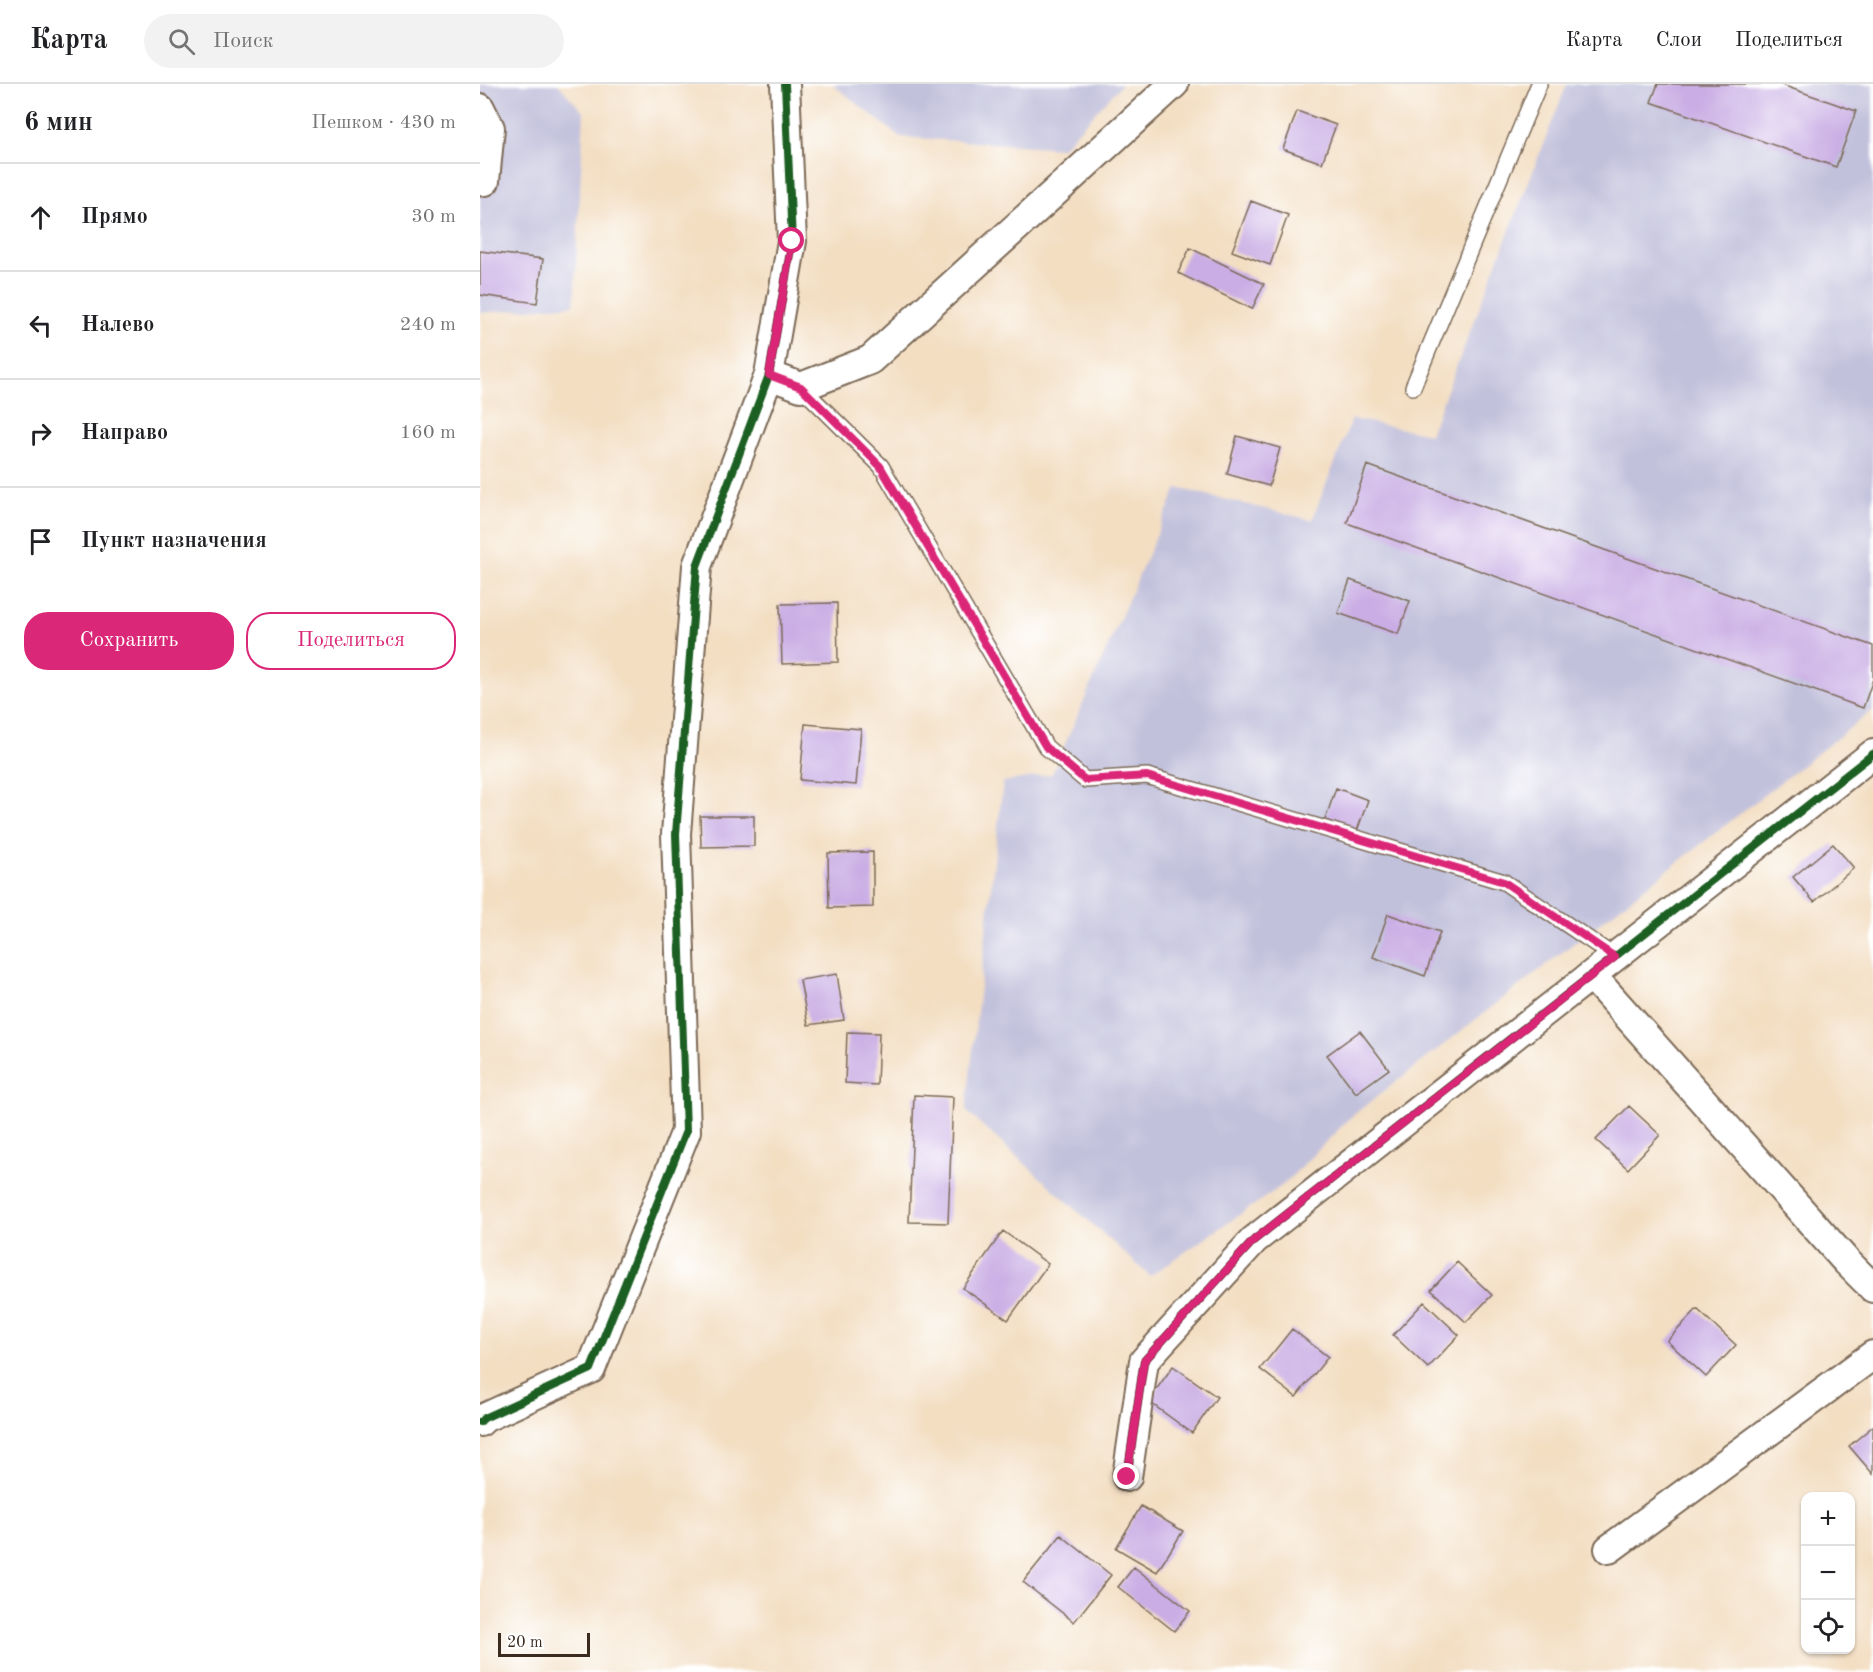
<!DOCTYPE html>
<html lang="ru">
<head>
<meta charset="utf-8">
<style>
  body { margin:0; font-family:"Old Standard TT",serif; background:#f2f2f2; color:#202124 }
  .controls { position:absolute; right:18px; bottom:18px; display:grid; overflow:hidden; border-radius:12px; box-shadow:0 2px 4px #0004 }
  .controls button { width:54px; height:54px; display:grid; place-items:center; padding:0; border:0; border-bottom:2px solid #e0e0e0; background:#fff; color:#202124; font:30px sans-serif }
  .scale { position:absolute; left:18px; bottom:15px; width:92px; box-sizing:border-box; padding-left:6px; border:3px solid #3b2a1e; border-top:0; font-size:16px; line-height:21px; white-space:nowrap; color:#3b2a1e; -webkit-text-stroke:4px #fff; paint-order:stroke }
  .stop { position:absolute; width:18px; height:18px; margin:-14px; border:4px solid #db2777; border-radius:50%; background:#fff }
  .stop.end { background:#db2777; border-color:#fff; box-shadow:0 2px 6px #0008 }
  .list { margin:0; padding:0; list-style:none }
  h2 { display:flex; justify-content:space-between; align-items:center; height:78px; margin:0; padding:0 24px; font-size:26px }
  h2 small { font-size:20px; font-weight:400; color:#757577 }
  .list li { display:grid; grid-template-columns:39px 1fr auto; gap:18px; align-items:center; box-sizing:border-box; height:108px; padding:0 24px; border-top:2px solid #e0e0e0 }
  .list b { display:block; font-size:22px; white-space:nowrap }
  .list em { font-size:20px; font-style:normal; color:#757577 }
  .actions { display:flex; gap:12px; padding:18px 24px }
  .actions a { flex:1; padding:14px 0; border:2px solid #db2777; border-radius:24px; text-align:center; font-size:21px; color:#db2777 }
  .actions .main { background:#db2777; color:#fff }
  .icon { flex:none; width:33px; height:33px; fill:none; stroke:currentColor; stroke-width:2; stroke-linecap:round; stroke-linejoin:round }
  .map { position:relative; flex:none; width:1393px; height:1588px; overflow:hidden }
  header { display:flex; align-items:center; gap:36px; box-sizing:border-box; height:84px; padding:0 30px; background:#fff; border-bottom:2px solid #e0e0e0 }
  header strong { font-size:28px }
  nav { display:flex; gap:33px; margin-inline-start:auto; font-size:21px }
  .search { width:420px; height:54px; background:#f2f2f2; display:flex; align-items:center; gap:15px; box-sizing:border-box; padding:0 21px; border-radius:33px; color:#757577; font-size:22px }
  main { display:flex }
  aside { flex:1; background:#fff }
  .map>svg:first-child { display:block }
</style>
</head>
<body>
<header>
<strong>Карта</strong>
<div class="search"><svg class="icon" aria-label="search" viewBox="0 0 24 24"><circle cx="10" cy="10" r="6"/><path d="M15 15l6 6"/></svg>Поиск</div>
<nav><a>Карта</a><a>Слои</a><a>Поделиться</a></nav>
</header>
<main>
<aside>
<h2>6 мин<small>Пешком · 430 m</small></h2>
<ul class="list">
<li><svg class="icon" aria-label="ahead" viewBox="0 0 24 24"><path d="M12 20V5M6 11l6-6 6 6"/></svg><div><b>Прямо</b></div><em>30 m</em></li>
<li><svg class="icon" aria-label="left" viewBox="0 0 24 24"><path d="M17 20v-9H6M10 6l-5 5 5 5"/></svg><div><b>Налево</b></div><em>240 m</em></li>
<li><svg class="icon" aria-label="right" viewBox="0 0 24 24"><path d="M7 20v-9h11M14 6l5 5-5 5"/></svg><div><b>Направо</b></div><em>160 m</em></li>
<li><svg class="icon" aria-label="arrive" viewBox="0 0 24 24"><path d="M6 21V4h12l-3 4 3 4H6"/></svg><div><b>Пункт назначения</b></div></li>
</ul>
<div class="actions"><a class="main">Сохранить</a><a>Поделиться</a></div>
</aside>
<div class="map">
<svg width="1393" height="1588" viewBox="0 0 1393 1588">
  <rect width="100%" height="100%" fill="#fff"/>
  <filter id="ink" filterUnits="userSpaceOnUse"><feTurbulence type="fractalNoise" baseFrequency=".0167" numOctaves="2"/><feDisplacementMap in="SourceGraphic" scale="12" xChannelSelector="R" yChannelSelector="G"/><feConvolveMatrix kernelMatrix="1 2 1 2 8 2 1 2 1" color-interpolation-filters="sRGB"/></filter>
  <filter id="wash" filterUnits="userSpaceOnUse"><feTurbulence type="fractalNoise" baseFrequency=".008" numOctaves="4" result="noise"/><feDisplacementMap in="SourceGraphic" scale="24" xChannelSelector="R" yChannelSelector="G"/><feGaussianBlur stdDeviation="1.35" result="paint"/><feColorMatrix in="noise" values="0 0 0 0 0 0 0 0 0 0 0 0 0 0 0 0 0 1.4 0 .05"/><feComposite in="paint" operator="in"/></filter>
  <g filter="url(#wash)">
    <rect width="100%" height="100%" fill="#f3dec2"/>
    <path fill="#c2c1dc" d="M0 0H78L104 29 94 221 0 229Z
      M352 0H642L582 64 420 53Z
      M1087 0H1393V626L872 1032 803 1101 670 1192 486 1027 523 698 572 690 697 404 832 436 872 335 950 350Z"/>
    <g id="blocks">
      <path fill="#c9ade4" d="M1178 0H1299L1376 27 1356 83 1171 18Z
        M817 27 856 41 842 79 803 65Z
        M771 117 808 131 790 181 752 167Z
        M710 164 784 200 772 225 698 189Z
        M0 167 63 175 57 219 0 211Z
        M757 352 800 364 789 402 747 390Z
        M887 381 1393 562V595L1383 624 867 439Z
        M870 496 930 517 918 550 858 529Z
        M357 519 358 578 302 580 300 520Z
        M325 640 381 645 376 701 320 696Z
        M856 704 888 716 877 747 845 736Z
        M220 732H274V762L221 763Z
        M1353 760 1374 784 1334 818 1313 793Z
        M393 768V823L349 824 348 769Z
        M908 830 960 848 945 892 893 873Z
        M357 890 364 936 328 941 320 896Z
        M880 947 909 985 876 1009 847 971Z
        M367 948 399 949 397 1001 365 999Z
        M434 1011 473 1013 468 1139 429 1138Z
        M1149 1022 1180 1051 1148 1085 1116 1056Z
        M523 1147 568 1180 528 1236 483 1204Z
        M977 1178 1012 1211 986 1238 951 1206Z
        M944 1218 979 1251 948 1284 913 1251Z
        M1217 1225 1256 1261 1226 1293 1187 1257Z
        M812 1245 848 1273 816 1313 780 1285Z
        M693 1282 737 1313 712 1349 668 1317Z
        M1393 1342V1390L1369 1362Z
        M661 1422 703 1447 677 1488 636 1464Z
        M581 1451 631 1491 594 1538 543 1498Z
        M654 1483 710 1527 694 1547 638 1503Z"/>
    </g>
  </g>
  <g filter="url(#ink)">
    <use href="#blocks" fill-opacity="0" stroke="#7b6957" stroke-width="1.5"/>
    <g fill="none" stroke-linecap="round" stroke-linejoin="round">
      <defs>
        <path id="service" d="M321 303 401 382 566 663 605 696 667 692 1024 798 1135 873
          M933 303 1059 0"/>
        <path id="minor" d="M0 24 10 44 5 97H0
          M289 291 321 303 390 276 694 0
          M1112 892 1366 1177 1393 1204
          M0 1338 4 1334 111 1285 206 1047 196 750 217 482 289 291 312 157 305 0
          M647 1393 664 1277 774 1156 1393 670
          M1129 1465 1393 1271"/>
      </defs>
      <use href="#service" stroke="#7b6957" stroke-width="18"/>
      <use href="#minor" stroke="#7b6957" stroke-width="32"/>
      <use href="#service" stroke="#fff" stroke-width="15"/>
      <use href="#minor" stroke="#fff" stroke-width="28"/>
      <defs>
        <path id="cycleway" d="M0 1338 4 1334 111 1285 206 1047 196 750 217 482 289 291 312 157 305 0
          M647 1393 664 1277 774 1156 1393 670"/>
      </defs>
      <use href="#cycleway" stroke="#fff" stroke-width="11"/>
      <use href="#cycleway" stroke="#1b5e20" stroke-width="8"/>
    </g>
  </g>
  <g fill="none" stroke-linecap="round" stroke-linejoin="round" filter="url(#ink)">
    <path stroke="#db2777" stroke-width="8" d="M312 157 289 291 321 303 400 382 566 663 605 696 667 692 1024 798 1135 873 774 1156 664 1277 647 1393"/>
  </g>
</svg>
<div class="controls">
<button>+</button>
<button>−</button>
<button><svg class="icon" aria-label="locate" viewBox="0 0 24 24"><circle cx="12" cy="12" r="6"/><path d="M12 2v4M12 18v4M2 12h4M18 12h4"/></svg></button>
</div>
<div class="scale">20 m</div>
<div class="stop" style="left:312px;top:157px"></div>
<div class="stop end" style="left:647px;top:1393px"></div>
</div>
</main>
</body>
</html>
